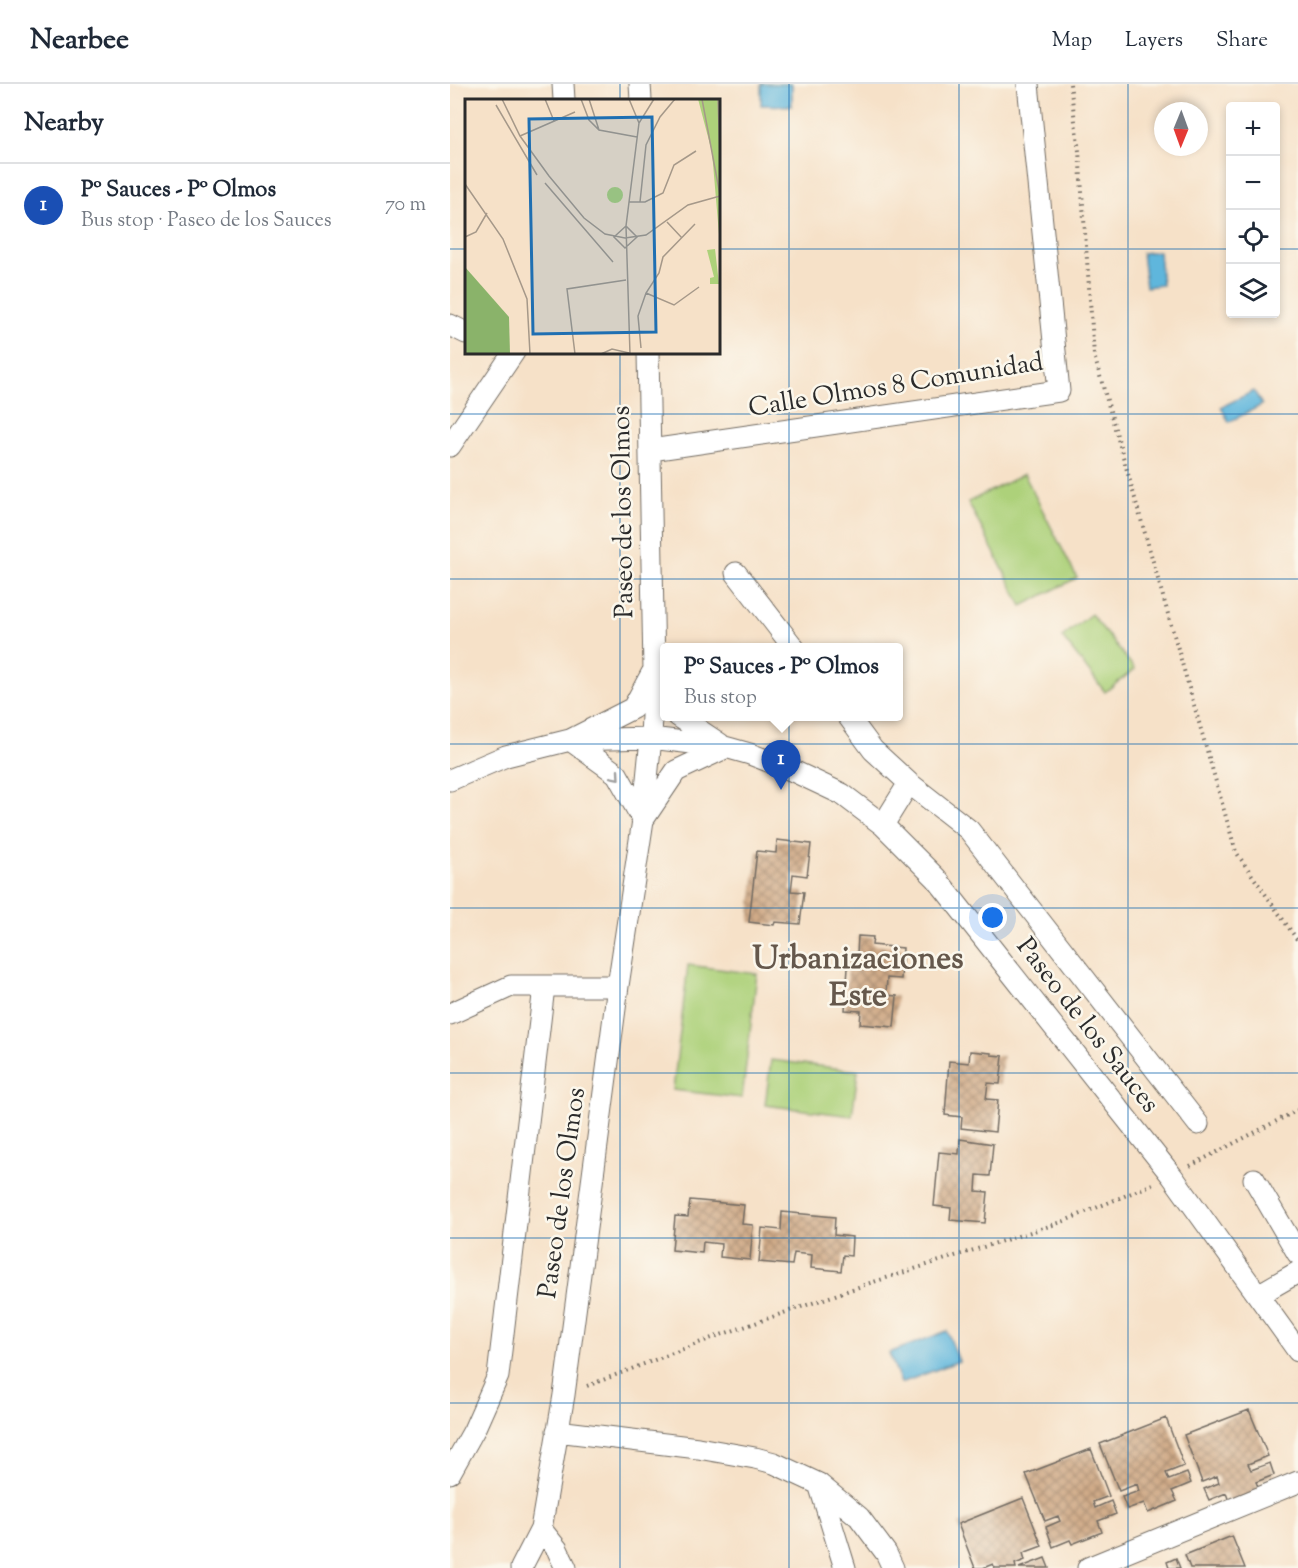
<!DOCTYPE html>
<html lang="en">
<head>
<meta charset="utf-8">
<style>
  body { margin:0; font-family:"Sorts Mill Goudy",serif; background:#f6f6f7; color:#1f2937 }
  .controls { position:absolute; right:18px; top:18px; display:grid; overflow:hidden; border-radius:6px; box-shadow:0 3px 9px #0003 }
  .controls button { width:54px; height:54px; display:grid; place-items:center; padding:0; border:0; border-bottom:2px solid #e0e1e3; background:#fff; color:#1f2937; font:30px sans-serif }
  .compass { position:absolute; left:704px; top:18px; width:54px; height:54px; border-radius:50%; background:#fff; box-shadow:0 3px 9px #0003; rotate:181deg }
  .you { position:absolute; left:543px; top:834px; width:21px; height:21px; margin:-15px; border:4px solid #fff; border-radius:50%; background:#1a73e8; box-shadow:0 0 0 9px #1a73e833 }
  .badge { display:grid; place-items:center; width:39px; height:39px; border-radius:50%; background:#db2777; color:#fff; font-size:20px; font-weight:700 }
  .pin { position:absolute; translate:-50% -50px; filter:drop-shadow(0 2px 3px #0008) }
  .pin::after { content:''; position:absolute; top:32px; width:21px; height:18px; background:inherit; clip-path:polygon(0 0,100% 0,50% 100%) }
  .popup { position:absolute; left:210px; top:559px; width:243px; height:78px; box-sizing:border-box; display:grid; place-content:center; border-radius:6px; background:#fff; filter:drop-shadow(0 2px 4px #0005); font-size:20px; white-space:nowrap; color:#747a83 }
  .popup b { font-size:22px; color:#1f2937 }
  .popup::after { content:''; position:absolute; left:50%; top:100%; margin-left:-12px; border:12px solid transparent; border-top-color:#fff }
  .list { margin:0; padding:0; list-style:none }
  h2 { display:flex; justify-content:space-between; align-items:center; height:78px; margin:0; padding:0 24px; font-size:26px }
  h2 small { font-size:20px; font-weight:400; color:#747a83 }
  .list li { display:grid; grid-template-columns:39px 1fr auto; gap:18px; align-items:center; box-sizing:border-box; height:84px; padding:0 24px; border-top:2px solid #e0e1e3 }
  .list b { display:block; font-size:22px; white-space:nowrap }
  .list p { margin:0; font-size:20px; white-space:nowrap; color:#747a83 }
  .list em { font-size:20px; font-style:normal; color:#747a83 }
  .icon { flex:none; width:33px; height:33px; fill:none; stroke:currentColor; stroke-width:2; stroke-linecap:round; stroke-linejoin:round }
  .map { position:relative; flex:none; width:848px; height:1484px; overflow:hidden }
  header { display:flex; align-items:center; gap:36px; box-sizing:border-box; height:84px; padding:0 30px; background:#fff; border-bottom:2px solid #e0e1e3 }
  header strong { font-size:28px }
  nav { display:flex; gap:33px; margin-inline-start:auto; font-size:21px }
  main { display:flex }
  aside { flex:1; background:#fff }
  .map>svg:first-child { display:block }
</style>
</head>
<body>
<header>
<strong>Nearbee</strong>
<nav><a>Map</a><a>Layers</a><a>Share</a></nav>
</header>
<main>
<aside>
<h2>Nearby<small></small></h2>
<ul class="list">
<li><span class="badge" style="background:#1a4fb4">1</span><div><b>Pº Sauces - Pº Olmos</b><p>Bus stop · Paseo de los Sauces</p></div><em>70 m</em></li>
</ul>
</aside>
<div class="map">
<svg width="848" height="1484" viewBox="0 0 848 1484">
  <defs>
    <pattern id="building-cross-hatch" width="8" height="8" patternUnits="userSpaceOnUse" patternTransform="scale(1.5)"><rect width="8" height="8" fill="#d0ab88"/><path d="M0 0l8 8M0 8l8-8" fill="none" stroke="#a98b6f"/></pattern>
  </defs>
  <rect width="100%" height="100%" fill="#fbf7ec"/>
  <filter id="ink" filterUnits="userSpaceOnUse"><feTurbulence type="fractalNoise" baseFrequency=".0167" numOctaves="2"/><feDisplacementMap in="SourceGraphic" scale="12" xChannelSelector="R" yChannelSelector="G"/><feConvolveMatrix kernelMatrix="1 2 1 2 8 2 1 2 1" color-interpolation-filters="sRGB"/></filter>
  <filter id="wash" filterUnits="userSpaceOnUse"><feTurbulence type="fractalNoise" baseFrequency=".008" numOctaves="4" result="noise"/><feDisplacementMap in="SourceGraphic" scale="24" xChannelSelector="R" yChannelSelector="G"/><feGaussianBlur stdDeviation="1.35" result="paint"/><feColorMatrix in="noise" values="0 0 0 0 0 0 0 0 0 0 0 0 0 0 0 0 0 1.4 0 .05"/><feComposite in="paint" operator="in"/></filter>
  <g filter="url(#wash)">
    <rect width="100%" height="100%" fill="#f6e1c8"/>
    <path fill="#add17a" stroke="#6c7e52" stroke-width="1.5" d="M574 390 627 494 572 522 518 418Z
      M641 530 685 585 655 608 612 553Z
      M238 881 307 890 292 1014 223 1006Z
      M321 976 408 987 402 1032 315 1021Z"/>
    <path fill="#5fb6dc" stroke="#457084" stroke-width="1.5" d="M311 0H342V22L311 21Z
      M709 167 712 201 696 203 692 169Z
      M804 307 812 321 779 338 771 323Z
      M497 1247 509 1277 451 1299 439 1269Z"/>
    <g id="blocks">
      <path fill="url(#building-cross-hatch)" d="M327 756 361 760 357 792 343 790 341 807 354 808 350 840 325 838 324 841 299 838 307 767 326 769Z
        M408 852 423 853 422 861 453 864 451 895 437 894 436 911 447 912 444 943 410 940 411 927 395 926 399 870 407 871Z
        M520 967 541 969V971L553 972 550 1000 538 999 536 1015 548 1016 545 1048 511 1044 512 1033 495 1031 499 977 519 979Z
        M510 1055 543 1060 540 1092 527 1091 526 1107 538 1108 535 1139 500 1136 501 1124 484 1122 489 1068 509 1070Z
        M240 1116 294 1121 292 1140 303 1141 300 1176 270 1173 271 1160 253 1158 252 1169 222 1166 225 1132 238 1133Z
        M332 1128 385 1133 384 1151 402 1153 401 1172 393 1171 391 1187 361 1184 362 1171 344 1169 342 1181 309 1178 312 1144 331 1146Z
        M799 1326 818 1372 798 1380 801 1386 820 1379 824 1391 806 1398 810 1408 780 1420 776 1409 759 1416 754 1405 769 1399 767 1392 752 1398 734 1351Z
        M716 1334 734 1382 716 1389 719 1396 737 1389 741 1399 722 1407 727 1417 698 1429 694 1419 677 1425 672 1413 689 1407 687 1400 669 1407 650 1360Z
        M641 1365 659 1412 643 1418 645 1424 661 1417 666 1430 648 1437 652 1448 622 1460 620 1456 603 1463 596 1443 610 1437 608 1432 595 1437 576 1390Z
        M573 1414 592 1462 573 1469 575 1476 565 1480 566 1484H545L543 1480 533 1484H525L508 1440Z
        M782 1452 795 1484H740L735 1471Z
        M595 1474 599 1484H569Z
        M726 1474 730 1484H719L717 1478Z"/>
    </g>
  </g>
  <g filter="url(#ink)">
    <use href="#blocks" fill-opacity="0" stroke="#726b62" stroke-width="1.5"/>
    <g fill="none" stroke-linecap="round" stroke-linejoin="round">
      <defs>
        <path id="street" d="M113 0 114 16
          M190 0 191 16
          M0 241 16 249
          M0 362 64 268
          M201 366 609 307 578 0
          M286 489 344 564
          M202 589 183 624 120 656 167 690 193 736 226 687 275 664
          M228 632 270 660
          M398 632 423 666 459 699 519 746 748 1040
          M0 696 56 672 120 656 201 654 275 663 300 670 339 685 392 710 433 741 486 794 722 1092 848 1267
          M433 741 459 699
          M0 930 61 902H168
          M804 1095 848 1170
          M808 1211 848 1188
          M107 1347 248 1364 305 1374 324 1379 369 1400 409 1433 436 1469 443 1484
          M0 1389 24 1346 48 1292 94 903
          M369 1400 395 1484
          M91 1445 107 1465 116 1484
          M71 1484 91 1445 114 1311 168 902 193 736 201 654 204 586 198 268
          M638 1484 848 1398"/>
      </defs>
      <use href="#street" stroke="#726b62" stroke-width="23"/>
      <path stroke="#726b62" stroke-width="4" stroke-dasharray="1.5 4.5" stroke-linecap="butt" d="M620 0 629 67 644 271 786 768 848 857
        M740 1082 848 1026
        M137 1302 262 1254 414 1201 612 1138 703 1100"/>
      <use href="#street" stroke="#fff" stroke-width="21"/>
    </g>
    <defs><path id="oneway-chevron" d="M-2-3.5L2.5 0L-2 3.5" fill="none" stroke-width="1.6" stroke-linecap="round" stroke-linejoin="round" transform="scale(1.5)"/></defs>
    <use stroke="#a0a0a0" href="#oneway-chevron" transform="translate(166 692) rotate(49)"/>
  </g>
  <path fill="none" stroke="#1f6fb2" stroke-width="1.5" stroke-opacity="0.55" d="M170 0V16M339 0V1484M509 0V1484M678 0V1484M0 165H16M268 165H780M826 165H848M170 268V1484M0 330H848M0 495H848M0 660H848M0 824H848M0 989H848M0 1154H848M0 1319H848"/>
  <g text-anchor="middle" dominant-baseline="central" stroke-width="5" stroke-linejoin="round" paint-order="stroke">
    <g font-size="26" fill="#2b2b2b" stroke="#fbf7ec">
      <text transform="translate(446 302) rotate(-9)">Calle Olmos 8 Comunidad</text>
      <text transform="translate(174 428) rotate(-91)">Paseo de los Olmos</text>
      <text transform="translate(637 942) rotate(52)">Paseo de los Sauces</text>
      <text transform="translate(113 1109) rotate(-82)">Paseo de los Olmos</text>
    </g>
    <g font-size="32" font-weight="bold" fill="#65584c" stroke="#fbf7ec">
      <text x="408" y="876">Urbanizaciones<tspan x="408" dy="37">Este</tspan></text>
    </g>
  </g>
  <g transform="translate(15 15)">
    <rect width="255" height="255" fill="#f6e1c8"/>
    <path d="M142 96a8 8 0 1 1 16 0a8 8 0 1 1-16 0ZM250 150 254 185H245V179L249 178 242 151Z" fill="#add17a"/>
    <path d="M0 168 44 218 45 255H0Z" fill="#8ab36a"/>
    <path d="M233 0H255V147L247 53Z" fill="#add17a"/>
    <path fill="none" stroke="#a59889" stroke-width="1.5" d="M37 0 55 37 84 77 119 119 140 135 160 139 181 136 223 106 255 97M80 0 89 22M116 0 124 21 134 31 172 38M124 0 134 31M164 0 174 24M237 0 255 96M253 0 255 58M31 6 72 76M55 37 110 13M80 84 148 163M0 85 38 140 62 200 65 255M164 103H180L198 94 209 66 231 52M175 103 181 46 195 18 210 0M202 123 217 139M161 127 172 138 160 149 149 138ZM0 138 11 133 22 114M181 194 209 206 234 188M176 249 173 217 181 194 194 174 198 158 230 125M110 255 102 190 161 181M136 255 147 250 164 254M165 255 161 127 174 24 189 0"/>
    <path fill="#1f6fb2" fill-opacity="0.15" stroke="#1f6fb2" stroke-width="3" d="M187 18 191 233 68 235 64 20Z"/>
    <rect width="255" height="255" fill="none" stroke="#2b2b2b" stroke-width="3"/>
  </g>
</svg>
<div class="controls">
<button>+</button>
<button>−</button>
<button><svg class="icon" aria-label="locate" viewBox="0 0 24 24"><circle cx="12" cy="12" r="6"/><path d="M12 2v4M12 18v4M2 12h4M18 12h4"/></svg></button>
<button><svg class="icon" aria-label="layers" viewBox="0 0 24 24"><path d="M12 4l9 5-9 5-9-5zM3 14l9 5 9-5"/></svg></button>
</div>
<svg class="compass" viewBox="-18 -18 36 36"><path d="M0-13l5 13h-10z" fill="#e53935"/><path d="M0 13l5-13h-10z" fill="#747a83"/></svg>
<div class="you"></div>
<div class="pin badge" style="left:331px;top:706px;background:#1a4fb4">1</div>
<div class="popup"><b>Pº Sauces - Pº Olmos</b>Bus stop</div>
</div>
</main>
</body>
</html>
